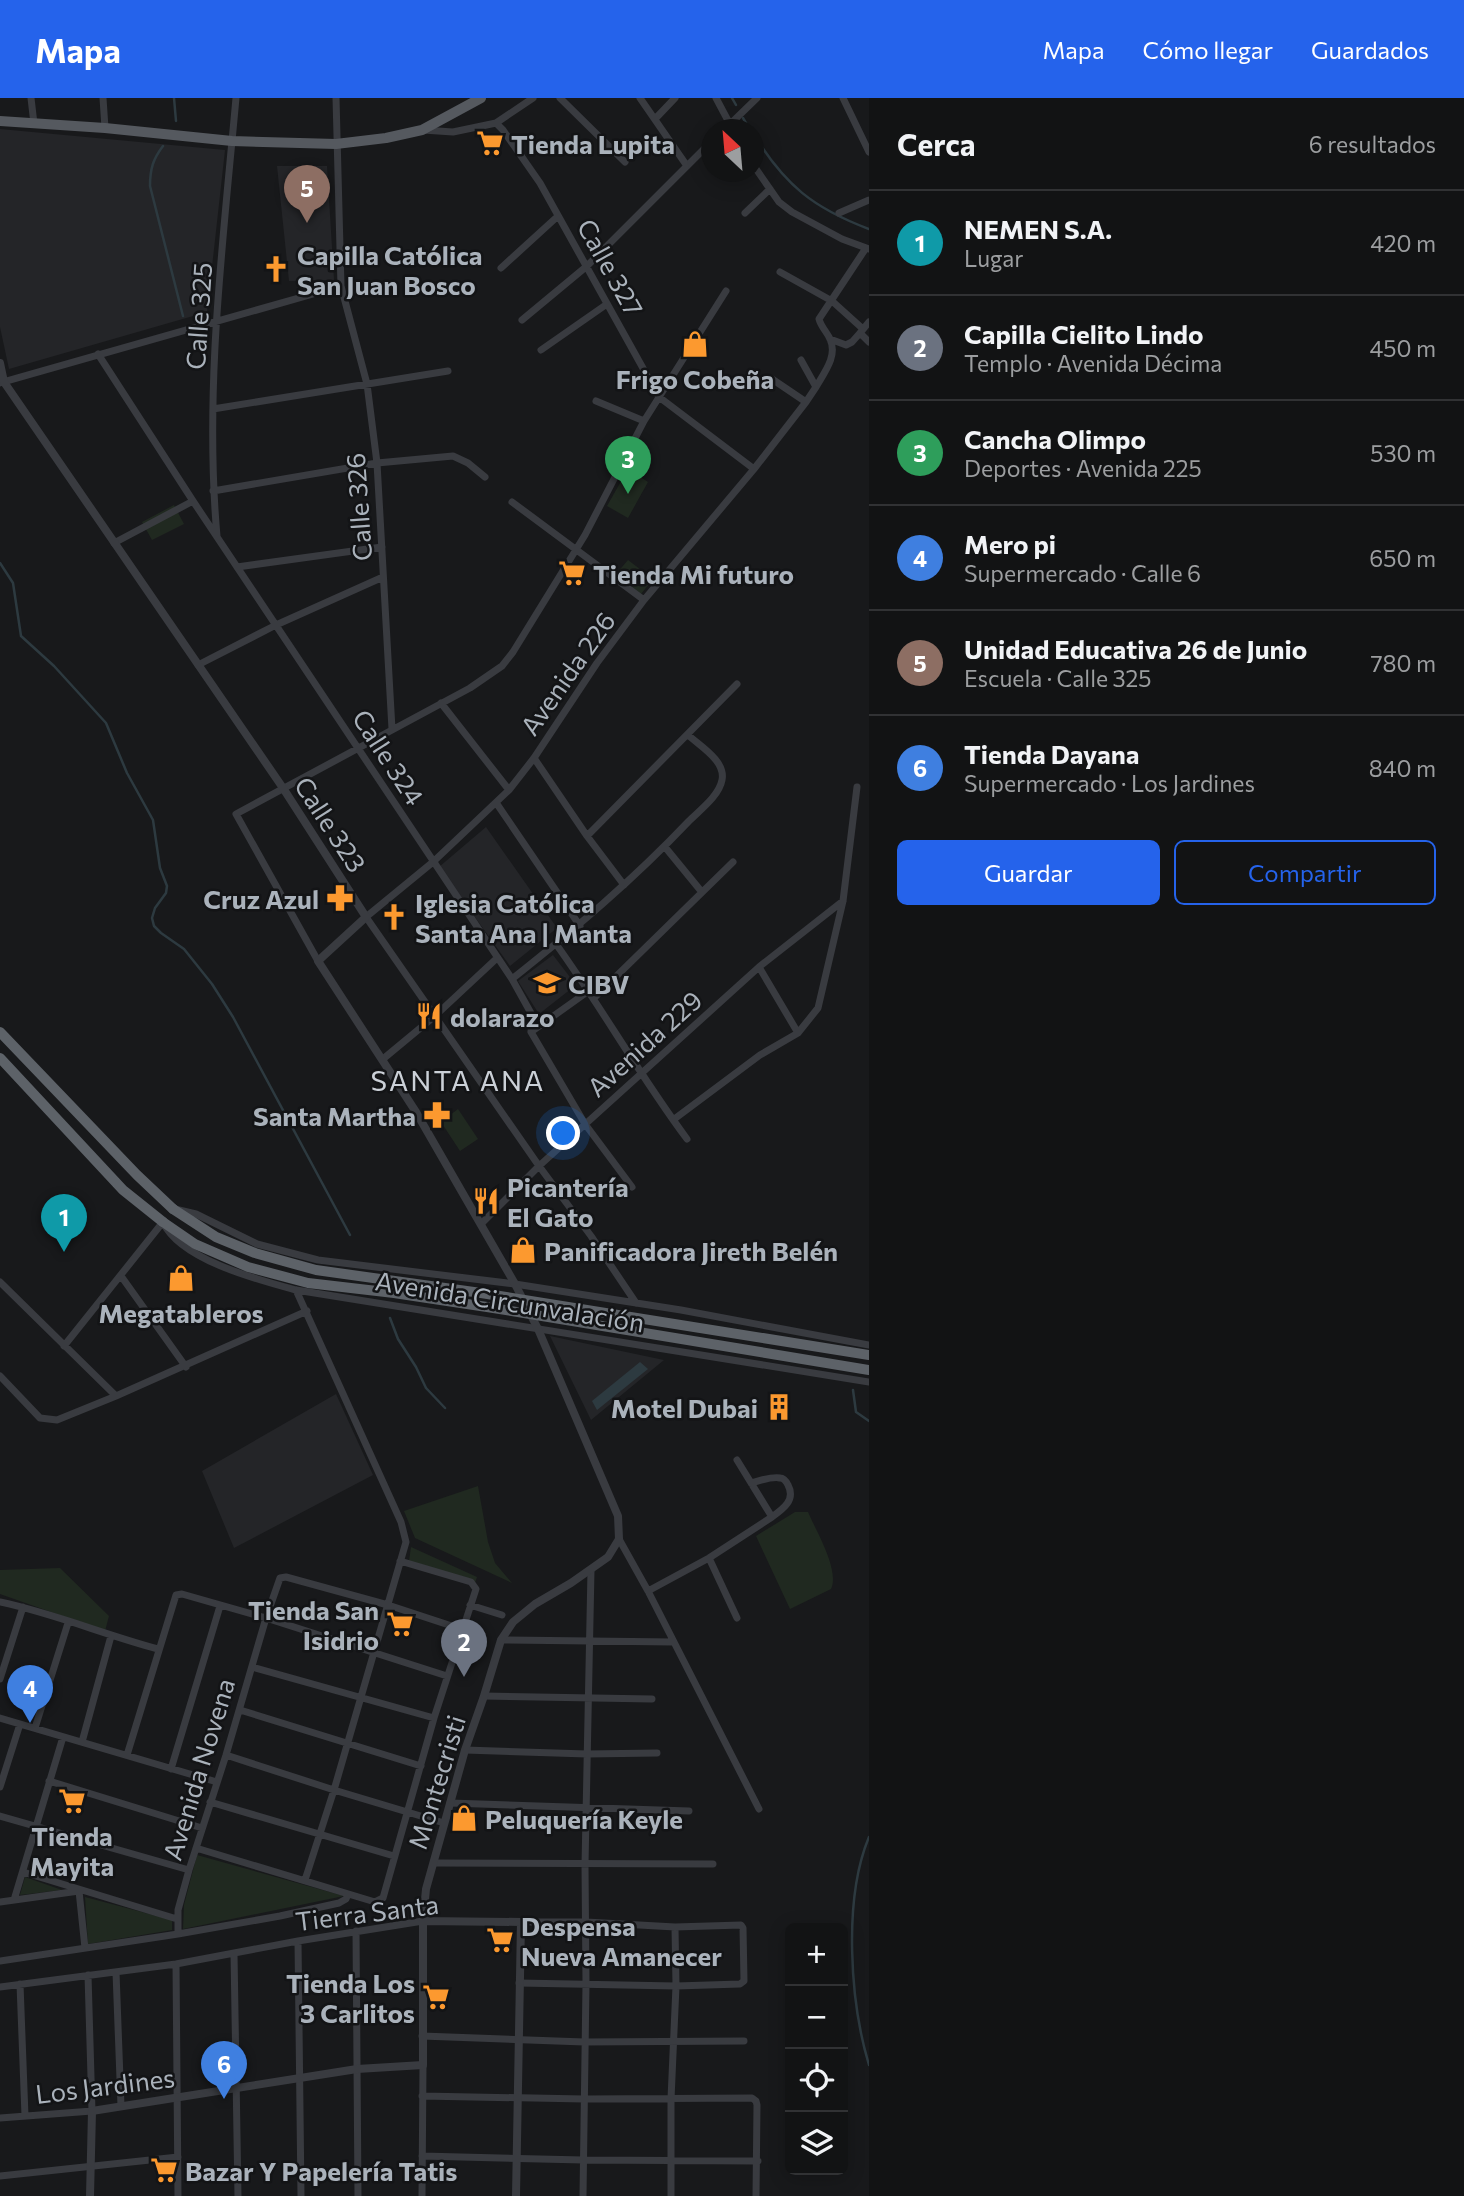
<!DOCTYPE html>
<html lang="es">
<head>
<meta charset="utf-8">
<style>
  body { margin:0; font-family:Commissioner,sans-serif; background:#1f2022; color:#f1f3f6 }
  .controls { position:absolute; right:21px; bottom:21px; display:grid; overflow:hidden; border-radius:10px; box-shadow:0 4px 18px #0003 }
  .controls button { width:63px; height:63px; display:grid; place-items:center; padding:0; border:0; border-bottom:2px solid #313234; background:#121314; color:#f1f3f6; font:35px sans-serif }
  .compass { position:absolute; left:701px; top:21px; width:63px; height:63px; border-radius:50%; background:#121314; box-shadow:0 4px 18px #0003; rotate:334deg }
  .you { position:absolute; left:564px; top:1036px; width:24px; height:24px; margin:-18px; border:5px solid #fff; border-radius:50%; background:#1a73e8; box-shadow:0 0 0 10px #1a73e833 }
  .badge { display:grid; place-items:center; width:46px; height:46px; border-radius:50%; background:#2563eb; color:#fff; font-size:23px; font-weight:700 }
  .pin { position:absolute; translate:-50% -58px; filter:drop-shadow(0 2px 4px #0008) }
  .pin::after { content:''; position:absolute; top:37px; width:24px; height:21px; background:inherit; clip-path:polygon(0 0,100% 0,50% 100%) }
  .list { margin:0; padding:0; list-style:none }
  h2 { display:flex; justify-content:space-between; align-items:center; height:91px; margin:0; padding:0 28px; font-size:30px }
  h2 small { font-size:23px; font-weight:400; color:#9c9ea0 }
  .list li { display:grid; grid-template-columns:46px 1fr auto; gap:21px; align-items:center; box-sizing:border-box; height:105px; padding:0 28px; border-top:2px solid #313234 }
  .list b { display:block; font-size:26px; white-space:nowrap }
  .list p { margin:0; font-size:23px; white-space:nowrap; color:#9c9ea0 }
  .list em { font-size:23px; font-style:normal; color:#9c9ea0 }
  .actions { display:flex; gap:14px; padding:21px 28px }
  .actions a { flex:1; padding:16px 0; border:2px solid #2563eb; border-radius:10px; text-align:center; font-size:24px; color:#2563eb }
  .actions .main { background:#2563eb; color:#fff }
  .icon { flex:none; width:38px; height:38px; fill:none; stroke:currentColor; stroke-width:2; stroke-linecap:round; stroke-linejoin:round }
  .map { position:relative; flex:none; width:869px; height:2098px; overflow:hidden }
  header { display:flex; align-items:center; gap:42px; box-sizing:border-box; height:98px; padding:0 35px; background:#2563eb; color:#fff }
  header strong { font-size:33px }
  nav { display:flex; gap:38px; margin-inline-start:auto; font-size:24px }
  main { display:flex }
  aside { flex:1; background:#121314 }
  .map>svg:first-child { display:block }
</style>
</head>
<body>
<header>
<strong>Mapa</strong>
<nav><a>Mapa</a><a>Cómo llegar</a><a>Guardados</a></nav>
</header>
<main>
<div class="map">
<svg width="869" height="2098" viewBox="0 0 869 2098">
  <rect width="100%" height="100%" fill="#18191b"/>
  <path fill="#242528" d="M0 31 225 52 207 214 9 271 0 229Z
    M277 68H327L334 182 289 183Z
    M486 729 557 830 510 868 439 769Z
    M553 857 576 887 539 916 518 883Z
    M550 1238 664 1262 591 1322Z
    M336 1296 373 1377 234 1450 202 1373Z"/>
  <path fill="#202920" d="M628 371 648 384 628 420 607 408Z
    M174 407 184 426 152 442 142 424Z
    M628 462 653 481 641 496 616 476Z
    M458 1011 478 1041 460 1053 441 1024Z
    M478 1388 488 1444 495 1465 512 1485 415 1440 404 1413Z
    M795 1414H808C816 1433 840 1472 831 1491L790 1511 756 1438Z
    M411 1449 477 1479 475 1485 409 1463Z
    M60 1470 109 1518 105 1533 0 1496V1472Z
    M197 1757 344 1798 183 1831 184 1807Z
    M25 1779 62 1792 20 1797Z
    M85 1799 172 1822V1832L88 1846Z"/>
  <path fill="#2d3a40" d="M640 1264 648 1271 597 1312 592 1303Z"/>
  <g fill="none" stroke-linecap="round" stroke-linejoin="round">
    <path stroke="#2d3a40" stroke-width="2.5" d="M174 0 176 23
      M732 0 736 7
      M743 20 750 32
      M754 37C785 87 813 110 869 131
      M163 48C153 61 150 71 150 88L183 218
      M0 465 13 485 21 538 54 568 106 625 127 675 153 722 160 770 167 788 166 795 155 810 152 820 154 828 161 835 184 851 212 886 233 919 350 1137
      M390 1220 398 1241 416 1269 426 1290 445 1310
      M853 1292 856 1314 869 1323
      M869 1739C843 1801 850 1904 869 1967"/>
    <path stroke="#393b40" stroke-width="7" d="M31 0 34 26
      M103 0 105 30
      M336 0 341 188 367 286 377 365 392 631
      M560 0 625 64
      M640 0 687 68
      M716 0 733 32
      M843 0 869 54
      M655 21 675 0
      M496 25 533 0
      M423 32 453 34 496 25 503 32 540 85 659 299 754 371
      M724 32 757 0
      M754 68 779 104 792 114 842 141 869 151
      M745 115 770 91
      M839 115 869 102
      M501 170 558 118
      M780 174 832 203 863 231
      M522 222 587 168 712 43
      M869 224 860 235 869 244
      M830 241 846 247 852 244 860 235
      M541 252 607 206
      M98 256 193 403 512 881 532 917 531 934 585 1026 632 1089
      M801 262 816 289 806 304
      M0 285 341 188
      M816 289C824 275 838 258 830 241 827 234 821 229 819 221L866 150
      M596 303 644 323
      M213 311 448 273
      M213 393 377 365 453 358 468 365 485 379
      M512 404 644 502
      M217 438C204 293 223 144 236 0
      M114 445 193 403
      M237 469 382 449
      M198 567 276 527 383 479
      M441 605 509 692
      M534 660 587 738 624 787
      M497 706 580 828
      M587 738 737 586
      M665 749 701 793
      M556 846C602 910 640 978 687 1041
      M318 863 236 716 470 590 502 568 513 554 585 437 644 323 726 193
      M759 869 798 935
      M512 881C575 831 633 782 689 723 700 712 719 698 722 682 726 663 700 648 688 637
      M594 900 733 764
      M531 934 590 892
      M383 961 436 917 496 861
      M673 1022 760 957 798 935 818 910 843 803 857 689
      M179 1112 196 1116 257 1146 318 1162 515 1186 681 1212 869 1247
      M481 1126 539 1068 759 869 843 803
      M121 1178 186 1269
      M0 1184 116 1298 307 1213
      M296 1192 401 1424 406 1444 334 1692 305 1782
      M636 1205 591 1138 539 1068 366 819 433 764 509 692 534 660 597 565 644 502 754 371 806 304 772 281
      M64 1248 163 1124C180 1162 259 1182 296 1192L869 1284
      M0 1278 40 1320 57 1322 116 1298
      M751 1385C759 1383 772 1378 780 1380 784 1380 786 1383 788 1387 796 1402 783 1411 772 1419
      M619 1441 648 1493 759 1711
      M709 1460 737 1520
      M648 1493 709 1460 772 1419 737 1362
      M0 1504C53 1515 105 1537 158 1551
      M470 1507 502 1517
      M501 1542 673 1544
      M252 1569 434 1620
      M0 1581 23 1509
      M484 1598 652 1601
      M240 1612 421 1668
      M0 1620 217 1684
      M35 1630 68 1525
      M82 1644 111 1538
      M465 1652 587 1656 657 1655
      M127 1657 176 1497 182 1496 266 1520 447 1578
      M226 1657 334 1692 444 1725
      M171 1671 220 1508
      M49 1683 202 1730
      M0 1689 20 1626
      M210 1704 394 1758
      M450 1705 689 1713
      M0 1718 189 1772
      M196 1750 375 1804 383 1800 434 1620 476 1491 471 1484 400 1463
      M434 1765 713 1766
      M23 1774 177 1821
      M14 1802 63 1639
      M0 1804 79 1793 85 1850
      M356 1833 358 2098
      M178 1836V1812L189 1772 226 1657 266 1520 280 1480 286 1479 388 1507 461 1531
      M298 1843 301 2098
      M234 1855 238 2098
      M0 1863 178 1836 280 1818 339 1805 346 1801 348 1796
      M176 1866 178 2098
      M116 1874 121 2008
      M519 1885 676 1888 740 1886 744 1883 743 1830 741 1827 675 1829 586 1824H521
      M20 1886 25 2018
      M0 1889 176 1866 298 1843 423 1823
      M422 1938 584 1944 744 1943
      M422 1998 584 2001 752 2000 756 2003 757 2007 756 2098
      M0 2020 92 2013 88 1877
      M422 2058 583 2062 758 2063
      M0 2078 178 2059
      M422 2098 423 1967
      M583 2098 586 1886 585 1767 591 1472
      M671 2098V2001L676 1888 675 1829"/>
    <path stroke="#393b40" stroke-width="8" d="M0 265 4 284 283 690 366 819 318 863 416 1014 515 1186 538 1231 618 1418 619 1441 608 1459 571 1485 535 1506 513 1524 501 1542 484 1598 465 1652 426 1791 423 1823V1967L357 1971 92 2013 90 2098
      M423 1823 521 1824 516 2098"/>
    <path stroke="#55595f" stroke-width="10" d="M0 23 105 30 232 43 336 46 386 40 422 32 481 0"/>
    <path stroke="#5d6268" stroke-width="10" d="M0 934 137 1077 173 1111
      M0 960 123 1092 163 1124"/>
    <path stroke="#5d6268" stroke-width="10" d="M173 1111 216 1139 255 1155 316 1172 481 1195 869 1257
      M163 1124 195 1146 248 1169 308 1185 394 1195 487 1209 869 1272"/>
  </g>
  <defs>
    <symbol id="supermarket-bare" viewBox="-9 -9 18 18"><path d="M-6-5.5h2.5l.6 2H6L4.5 2H-2.5L-4.4-4H-6ZM-1.5 3.2a1.3 1.3 0 1 0 .1 0ZM3 3.2a1.3 1.3 0 1 0 .1 0Z" fill="#fc992f" stroke="#131416" stroke-width="2.5" paint-order="stroke"/></symbol>
    <symbol id="church-bare" viewBox="-9 -9 18 18"><path d="M-1.2-6h2.4v3.5h3.3v2.4h-3.3V6h-2.4V-.1h-3.3v-2.4h3.3Z" fill="#fc992f" stroke="#131416" stroke-width="2.5" paint-order="stroke"/></symbol>
    <symbol id="shop-bare" viewBox="-9 -9 18 18"><path d="M-5-2.5h2.3a2.7 3.5 0 0 1 5.4 0H5L5.5 6h-11ZM-1.5-2.5h3a1.5 2.3 0 0 0-3 0Z" fill="#fc992f" stroke="#131416" stroke-width="2.5" paint-order="stroke"/></symbol>
    <symbol id="pharmacy-bare" viewBox="-9 -9 18 18"><path d="M-2-6h4v4h4v4h-4v4h-4v-4h-4v-4h4Z" fill="#fc992f" stroke="#131416" stroke-width="2.5" paint-order="stroke"/></symbol>
    <symbol id="school-bare" viewBox="-9 -9 18 18"><path d="M0-5L7-2L0 1L-7-2ZM-4 1L0 2.5L4 1V4Q0 6-4 4Z" fill="#fc992f" stroke="#131416" stroke-width="2.5" paint-order="stroke"/></symbol>
    <symbol id="restaurant-bare" viewBox="-9 -9 18 18"><path d="M-5-6h1v4h1v-4h1v4h1v-4h1v5L-1.5 .5V6h-2V.5L-5-1ZM5-6V6H3V1.5H1.5Q1.5-4 5-6Z" fill="#fc992f" stroke="#131416" stroke-width="2.5" paint-order="stroke"/></symbol>
    <symbol id="building-bare" viewBox="-9 -9 18 18"><path d="M-4-6H4V6H1V3H-1V6H-4ZM-2.5-4.3h1.7v1.8h-1.7ZM.8-4.3h1.7v1.8H.8ZM-2.5-1h1.7V.8h-1.7ZM.8-1h1.7V.8H.8Z" fill="#fc992f" stroke="#131416" stroke-width="2.5" paint-order="stroke"/></symbol>
  </defs>
  <g fill-rule="evenodd">
    <use href="#supermarket-bare" x="471" y="26" width="38" height="38"/>
    <use href="#church-bare" x="257" y="152" width="38" height="38"/>
    <use href="#shop-bare" x="676" y="227" width="38" height="38"/>
    <use href="#supermarket-bare" x="553" y="456" width="38" height="38"/>
    <use href="#pharmacy-bare" x="321" y="781" width="38" height="38"/>
    <use href="#church-bare" x="375" y="800" width="38" height="38"/>
    <use href="#school-bare" x="528" y="866" width="38" height="38"/>
    <use href="#restaurant-bare" x="410" y="899" width="38" height="38"/>
    <use href="#pharmacy-bare" x="418" y="998" width="38" height="38"/>
    <use href="#restaurant-bare" x="467" y="1084" width="38" height="38"/>
    <use href="#shop-bare" x="504" y="1133" width="38" height="38"/>
    <use href="#shop-bare" x="162" y="1161" width="38" height="38"/>
    <use href="#building-bare" x="760" y="1290" width="38" height="38"/>
    <use href="#supermarket-bare" x="381" y="1507" width="38" height="38"/>
    <use href="#supermarket-bare" x="53" y="1684" width="38" height="38"/>
    <use href="#shop-bare" x="445" y="1701" width="38" height="38"/>
    <use href="#supermarket-bare" x="481" y="1823" width="38" height="38"/>
    <use href="#supermarket-bare" x="417" y="1880" width="38" height="38"/>
    <use href="#supermarket-bare" x="145" y="2053" width="38" height="38"/>
  </g>
  <g text-anchor="middle" dominant-baseline="central" stroke-width="5" stroke-linejoin="round" paint-order="stroke">
    <g font-size="26" font-weight="bold" fill="#aab2bb" stroke="#131416" text-anchor="start">
      <text x="511" y="45">Tienda Lupita</text>
      <text x="297" y="156">Capilla Católica<tspan x="297" dy="30">San Juan Bosco</tspan></text>
      <text x="695" y="280" text-anchor="middle">Frigo Cobeña</text>
      <text x="593" y="475">Tienda Mi futuro</text>
      <text x="319" y="800" text-anchor="end">Cruz Azul</text>
      <text x="415" y="804">Iglesia Católica<tspan x="415" dy="30">Santa Ana | Manta</tspan></text>
      <text x="568" y="885">CIBV</text>
      <text x="450" y="918">dolarazo</text>
      <text x="416" y="1017" text-anchor="end">Santa Martha</text>
      <text x="507" y="1088">Picantería<tspan x="507" dy="30">El Gato</tspan></text>
      <text x="544" y="1152">Panificadora Jireth Belén</text>
      <text x="181" y="1214" text-anchor="middle">Megatableros</text>
      <text x="758" y="1309" text-anchor="end">Motel Dubai</text>
      <text x="379" y="1511" text-anchor="end">Tienda San<tspan x="379" dy="30">Isidrio</tspan></text>
      <text x="485" y="1720">Peluquería Keyle</text>
      <text x="72" y="1737" text-anchor="middle">Tienda<tspan x="72" dy="30">Mayita</tspan></text>
      <text x="521" y="1827">Despensa<tspan x="521" dy="30">Nueva Amanecer</tspan></text>
      <text x="415" y="1884" text-anchor="end">Tienda Los<tspan x="415" dy="30">3 Carlitos</tspan></text>
      <text x="185" y="2072">Bazar Y Papelería Tatis</text>
    </g>
    <g font-size="26" fill="#aab2bb" stroke="#131416">
      <text transform="translate(611 169) rotate(61)">Calle 327</text>
      <text transform="translate(198 218) rotate(-86)">Calle 325</text>
      <text transform="translate(358 409) rotate(-94)">Calle 326</text>
      <text transform="translate(567 575) rotate(-55)">Avenida 226</text>
      <text transform="translate(389 659) rotate(57)">Calle 324</text>
      <text transform="translate(331 726) rotate(57)">Calle 323</text>
      <text transform="translate(644 945) rotate(-42)">Avenida 229</text>
      <text transform="translate(510 1203) rotate(9)">Avenida Circunvalación</text>
      <text transform="translate(198 1671) rotate(-73)">Avenida Novena</text>
      <text transform="translate(436 1684) rotate(-73)">Montecristi</text>
      <text transform="translate(367 1814) rotate(-7)">Tierra Santa</text>
      <text transform="translate(105 1987) rotate(-7)">Los Jardines</text>
    </g>
    <g font-size="28" letter-spacing="2" fill="#cbd0d7" stroke="#131416">
      <text x="458" y="982">SANTA ANA</text>
    </g>
  </g>
</svg>
<div class="controls">
<button>+</button>
<button>−</button>
<button><svg class="icon" aria-label="locate" viewBox="0 0 24 24"><circle cx="12" cy="12" r="6"/><path d="M12 2v4M12 18v4M2 12h4M18 12h4"/></svg></button>
<button><svg class="icon" aria-label="layers" viewBox="0 0 24 24"><path d="M12 4l9 5-9 5-9-5zM3 14l9 5 9-5"/></svg></button>
</div>
<svg class="compass" viewBox="-18 -18 36 36"><path d="M0-13l5 13h-10z" fill="#e53935"/><path d="M0 13l5-13h-10z" fill="#9c9ea0"/></svg>
<div class="you"></div>
<div class="pin badge" style="left:64px;top:1154px;background:#0f9aa8">1</div>
<div class="pin badge" style="left:464px;top:1579px;background:#6b7280">2</div>
<div class="pin badge" style="left:628px;top:396px;background:#2e9e5b">3</div>
<div class="pin badge" style="left:30px;top:1625px;background:#3f7fe0">4</div>
<div class="pin badge" style="left:307px;top:125px;background:#8d6e63">5</div>
<div class="pin badge" style="left:224px;top:2001px;background:#3f7fe0">6</div>
</div>
<aside>
<h2>Cerca<small>6 resultados</small></h2>
<ul class="list">
<li><span class="badge" style="background:#0f9aa8">1</span><div><b>NEMEN S.A.</b><p>Lugar</p></div><em>420 m</em></li>
<li><span class="badge" style="background:#6b7280">2</span><div><b>Capilla Cielito Lindo</b><p>Templo · Avenida Décima</p></div><em>450 m</em></li>
<li><span class="badge" style="background:#2e9e5b">3</span><div><b>Cancha Olimpo</b><p>Deportes · Avenida 225</p></div><em>530 m</em></li>
<li><span class="badge" style="background:#3f7fe0">4</span><div><b>Mero pi</b><p>Supermercado · Calle 6</p></div><em>650 m</em></li>
<li><span class="badge" style="background:#8d6e63">5</span><div><b>Unidad Educativa 26 de Junio</b><p>Escuela · Calle 325</p></div><em>780 m</em></li>
<li><span class="badge" style="background:#3f7fe0">6</span><div><b>Tienda Dayana</b><p>Supermercado · Los Jardines</p></div><em>840 m</em></li>
</ul>
<div class="actions"><a class="main">Guardar</a><a>Compartir</a></div>
</aside>
</main>
</body>
</html>
